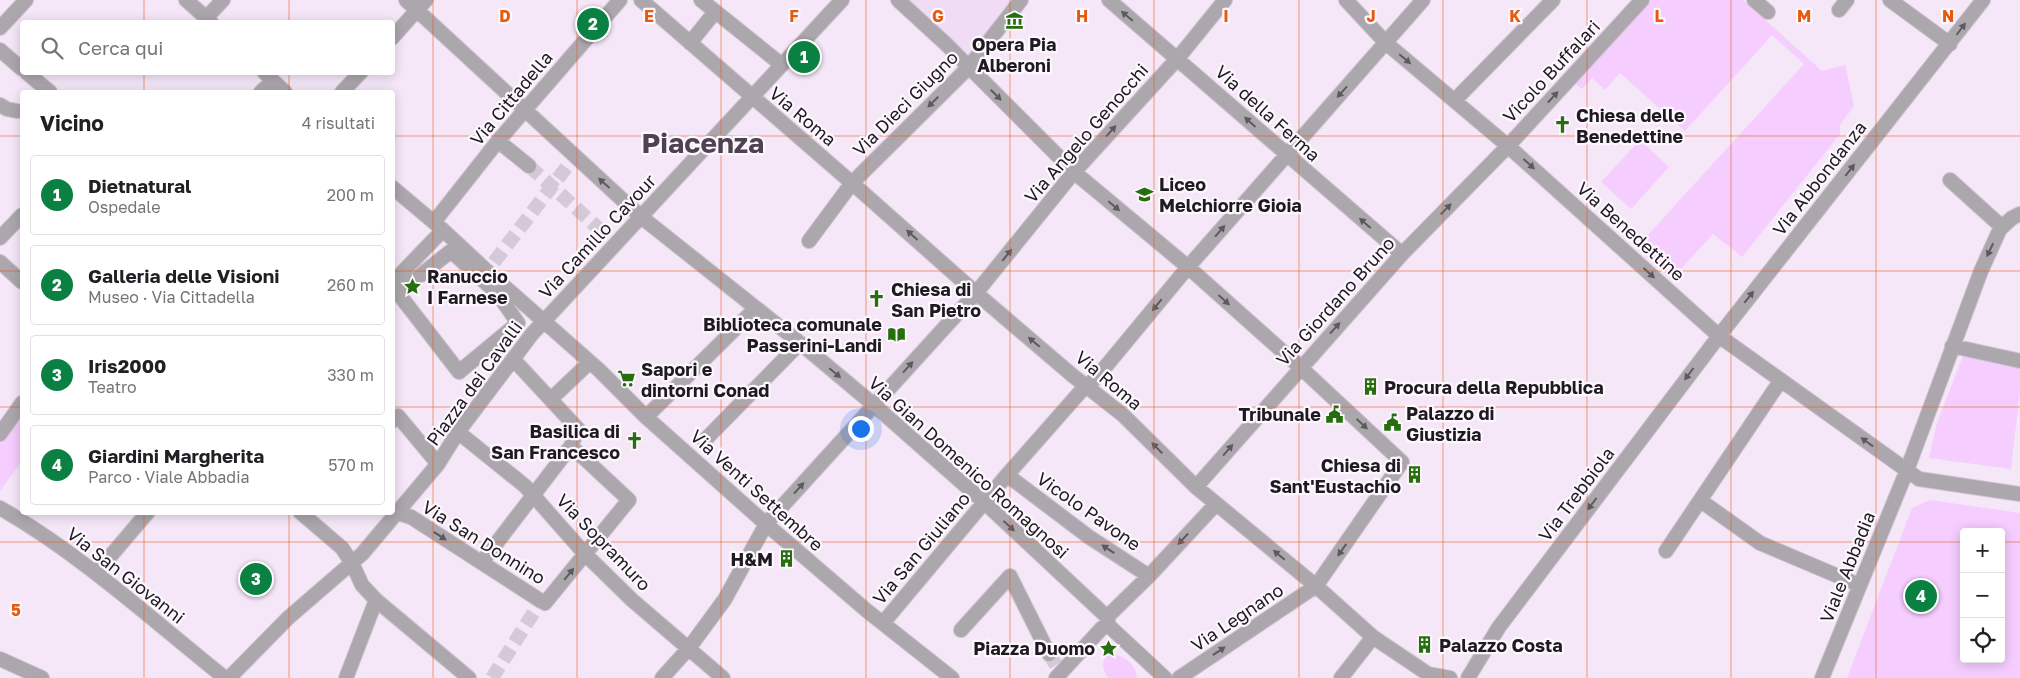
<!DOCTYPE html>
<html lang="it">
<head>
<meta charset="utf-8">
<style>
  body { margin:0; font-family:"Golos Text",sans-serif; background:#f6f6f6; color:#202124 }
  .controls { position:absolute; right:15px; bottom:15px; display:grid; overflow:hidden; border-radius:5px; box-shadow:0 2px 12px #0003 }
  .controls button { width:45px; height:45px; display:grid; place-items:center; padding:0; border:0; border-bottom:1px solid #e0e0e0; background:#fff; color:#202124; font:25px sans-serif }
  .you { position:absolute; left:860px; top:428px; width:18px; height:18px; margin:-12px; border:4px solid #fff; border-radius:50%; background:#1a73e8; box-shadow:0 0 0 8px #1a73e833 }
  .badge { display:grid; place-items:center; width:32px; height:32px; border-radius:50%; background:#0b8043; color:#fff; font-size:16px; font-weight:700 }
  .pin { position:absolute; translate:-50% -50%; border:2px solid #fff; box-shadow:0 1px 5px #0006 }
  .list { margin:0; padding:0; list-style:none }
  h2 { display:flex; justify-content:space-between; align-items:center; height:65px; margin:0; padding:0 20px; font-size:21px }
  h2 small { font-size:16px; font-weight:400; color:#757577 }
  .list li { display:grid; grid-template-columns:32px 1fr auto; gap:15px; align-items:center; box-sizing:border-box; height:80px; margin:0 10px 10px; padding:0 10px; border:1px solid #e0e0e0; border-radius:5px }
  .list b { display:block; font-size:19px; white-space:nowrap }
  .list p { margin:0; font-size:16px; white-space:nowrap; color:#757577 }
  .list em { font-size:16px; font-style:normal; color:#757577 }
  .icon { flex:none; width:28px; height:28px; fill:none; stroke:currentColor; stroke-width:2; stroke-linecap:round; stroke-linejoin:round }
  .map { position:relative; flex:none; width:2020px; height:678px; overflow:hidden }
  .search { position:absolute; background:#fff; box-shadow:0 2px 12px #0003; left:20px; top:20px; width:375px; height:55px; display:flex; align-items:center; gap:12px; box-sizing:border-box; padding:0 18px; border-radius:5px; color:#757577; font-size:19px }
  .panel { position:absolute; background:#fff; box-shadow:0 2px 12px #0003; left:20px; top:90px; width:375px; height:425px; border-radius:5px }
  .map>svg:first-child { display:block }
</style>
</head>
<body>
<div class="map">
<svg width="2020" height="678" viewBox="0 0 2020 678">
  <rect width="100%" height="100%" fill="#f5e7f8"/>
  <path fill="#f0ddf5" d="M907 0H1016L971 56Z"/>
  <path fill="#f5cdff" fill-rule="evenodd" d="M1651 0H1743L1822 71 1845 65 1854 106 1840 125V134L1742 257 1713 234 1671 280 1636 248 1804 64 1772 35 1685 131 1620 73 1605 90 1592 78 1582 89 1575 83Z
    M1640 140 1669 167 1631 209 1601 182Z
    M1963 356 2020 369V391L2011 469 1929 458 1937 423Z
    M20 413 22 414V461L0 491V440Z
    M1930 500 2020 513V678H1847L1912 508ZM1964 532H2001V659H1964Z
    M1111 654C1124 655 1136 664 1137 678H1108C1103 670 1099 659 1111 654Z"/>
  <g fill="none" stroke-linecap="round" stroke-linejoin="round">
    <path stroke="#d5c8d8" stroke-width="14" stroke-dasharray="14 7" stroke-linecap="butt" d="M529 166 606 235
      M494 262 569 164
      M1049 654 1056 665
      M492 678 541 601"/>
    <defs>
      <path id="street" d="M186 0 211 22
        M406 0 640 216 800 343 874 405 984 502 1107 617
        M641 0 852 183 976 293 1072 375 1123 415 1196 487 1316 586 1373 637 1428 674 1450 678
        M701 0 782 65
        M898 0 946 44 1074 172 1188 267 1300 367 1402 462 1316 586 1179 678
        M1109 0 1402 254
        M1346 0 1386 43 1508 146 1719 336 1919 479 2020 494
        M1754 0 1768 12
        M1890 0 1950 44
        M1839 10 1847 0
        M206 18 223 0
        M0 28 26 0
        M392 38 426 0
        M690 43 715 12
        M0 50 22 69
        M26 72 50 92
        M264 72 285 92
        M261 92 273 81
        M342 92 361 72
        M1455 100 1553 0
        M0 105 7 109 17 111
        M498 141 529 166
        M1950 180 2002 227
        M392 187 443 230 487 271 599 370 646 417 766 524 866 610 952 678
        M434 222 498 141 620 0
        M0 238 22 215
        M809 241 852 183 968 68 1021 0
        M451 251 497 293 518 323 459 372 398 293Z
        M0 262 22 282
        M392 283 443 230
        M1952 346 2020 361
        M513 359 578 429 571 446
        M551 399 590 362
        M646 417 756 308
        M392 421 398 416 438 464
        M458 432 525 486 585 554 632 600 723 678
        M0 434 22 403
        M704 441 800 343
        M1007 475 1089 537 1149 576
        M1196 487 1402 254 1508 146 1642 0
        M1701 501 1760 543 1859 585
        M0 508C82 555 151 619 225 678
        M300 512 342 548 352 563 362 585 376 600 469 678
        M398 513 411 517 541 601 545 603 629 500 571 446 482 562
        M1666 551 1781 380
        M96 573 148 512
        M1107 617 1149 576 1216 504
        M1107 617 1109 626 1165 678
        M883 623 1007 475 1081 391 1097 377 1188 267 1423 0
        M961 630 1010 576 1049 654
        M0 659 42 678
        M229 678 288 618 362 554 438 464 458 432 532 334 842 0
        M346 678 376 600
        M662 678 689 648 725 599 766 524 976 293 1074 172 1178 58 1225 0
        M1056 678 1102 628 1109 626
        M1341 678 1373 637
        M1468 678 1499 627 1719 336 1983 0
        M1822 678 1907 470 1981 271 2000 229 2012 218 2020 214"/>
    </defs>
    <use href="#street" stroke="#cec2d1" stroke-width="16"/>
    <use href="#street" stroke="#aca6ad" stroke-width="14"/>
  </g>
  <defs><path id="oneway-solid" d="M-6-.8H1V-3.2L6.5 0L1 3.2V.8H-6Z" transform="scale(1.25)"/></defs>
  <g fill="#5e5960">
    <use href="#oneway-solid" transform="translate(1127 16) rotate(-140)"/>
    <use href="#oneway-solid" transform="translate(1961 29) rotate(-53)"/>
    <use href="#oneway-solid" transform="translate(1405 59) rotate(40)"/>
    <use href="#oneway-solid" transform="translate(1342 92) rotate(132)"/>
    <use href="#oneway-solid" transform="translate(996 95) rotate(45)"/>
    <use href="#oneway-solid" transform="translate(1553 97) rotate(-47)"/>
    <use href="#oneway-solid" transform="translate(933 102) rotate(135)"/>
    <use href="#oneway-solid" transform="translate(1250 122) rotate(-138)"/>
    <use href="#oneway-solid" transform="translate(1111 131) rotate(-48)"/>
    <use href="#oneway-solid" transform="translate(1529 164) rotate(42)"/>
    <use href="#oneway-solid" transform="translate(1850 170) rotate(-52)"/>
    <use href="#oneway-solid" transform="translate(604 183) rotate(-138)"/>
    <use href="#oneway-solid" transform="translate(1114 206) rotate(40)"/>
    <use href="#oneway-solid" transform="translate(1446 209) rotate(-46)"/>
    <use href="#oneway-solid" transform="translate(1365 223) rotate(-139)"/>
    <use href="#oneway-solid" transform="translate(1220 231) rotate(-49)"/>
    <use href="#oneway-solid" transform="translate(912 235) rotate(-138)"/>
    <use href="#oneway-solid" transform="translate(1990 250) rotate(115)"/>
    <use href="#oneway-solid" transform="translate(1007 255) rotate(-51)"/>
    <use href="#oneway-solid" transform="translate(1649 273) rotate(42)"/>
    <use href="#oneway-solid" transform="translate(1749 297) rotate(-52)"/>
    <use href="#oneway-solid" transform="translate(1224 300) rotate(42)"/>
    <use href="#oneway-solid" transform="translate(1157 305) rotate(129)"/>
    <use href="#oneway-solid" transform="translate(1335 328) rotate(-48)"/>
    <use href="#oneway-solid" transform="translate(1034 342) rotate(-140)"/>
    <use href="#oneway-solid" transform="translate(908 367) rotate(-48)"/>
    <use href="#oneway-solid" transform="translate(835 373) rotate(40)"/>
    <use href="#oneway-solid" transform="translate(1689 374) rotate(127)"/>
    <use href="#oneway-solid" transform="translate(1362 424) rotate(43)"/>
    <use href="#oneway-solid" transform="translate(1867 442) rotate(-144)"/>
    <use href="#oneway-solid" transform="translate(1157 448) rotate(-135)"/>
    <use href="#oneway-solid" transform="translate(1228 450) rotate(-49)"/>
    <use href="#oneway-solid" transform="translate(799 488) rotate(-48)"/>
    <use href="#oneway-solid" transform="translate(1592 504) rotate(127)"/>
    <use href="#oneway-solid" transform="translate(1009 526) rotate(43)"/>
    <use href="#oneway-solid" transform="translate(440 536) rotate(33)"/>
    <use href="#oneway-solid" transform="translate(1183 539) rotate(133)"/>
    <use href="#oneway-solid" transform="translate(1108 549) rotate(-147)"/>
    <use href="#oneway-solid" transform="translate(1342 550) rotate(125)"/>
    <use href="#oneway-solid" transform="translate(1279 555) rotate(-140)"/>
    <use href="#oneway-solid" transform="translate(569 574) rotate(-51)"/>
    <use href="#oneway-solid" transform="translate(1219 651) rotate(-34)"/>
  </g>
  <path fill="none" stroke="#e8590c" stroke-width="1" stroke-opacity="0.55" d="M144 0V22M289 0V22M433 0V678M577 0V678M721 0V678M866 0V678M1010 0V678M1154 0V678M1299 0V678M1443 0V678M1587 0V678M1731 0V678M1876 0V678M144 72V92M289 72V92M0 136H22M392 136H2020M0 271H22M392 271H2020M0 407H22M392 407H2020M144 512V678M289 512V678M0 542H1964M2001 542H2020"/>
  <defs>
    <symbol id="museum-bare" viewBox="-9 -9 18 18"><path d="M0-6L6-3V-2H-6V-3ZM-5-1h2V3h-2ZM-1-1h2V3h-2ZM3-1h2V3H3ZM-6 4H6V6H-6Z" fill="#266e0e" stroke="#fdf7fe" stroke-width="2.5" paint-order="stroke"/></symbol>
    <symbol id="church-bare" viewBox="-9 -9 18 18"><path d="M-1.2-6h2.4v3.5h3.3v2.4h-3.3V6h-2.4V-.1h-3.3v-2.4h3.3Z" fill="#266e0e" stroke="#fdf7fe" stroke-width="2.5" paint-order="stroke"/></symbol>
    <symbol id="school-bare" viewBox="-9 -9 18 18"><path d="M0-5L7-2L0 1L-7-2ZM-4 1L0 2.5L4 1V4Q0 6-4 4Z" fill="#266e0e" stroke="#fdf7fe" stroke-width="2.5" paint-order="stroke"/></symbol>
    <symbol id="sight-bare" viewBox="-9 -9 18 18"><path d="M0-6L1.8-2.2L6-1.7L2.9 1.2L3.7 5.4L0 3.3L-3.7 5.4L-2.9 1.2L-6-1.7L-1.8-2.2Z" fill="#266e0e" stroke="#fdf7fe" stroke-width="2.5" paint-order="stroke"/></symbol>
    <symbol id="library-bare" viewBox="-9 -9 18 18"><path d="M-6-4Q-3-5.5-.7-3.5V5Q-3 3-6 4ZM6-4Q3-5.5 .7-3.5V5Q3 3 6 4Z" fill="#266e0e" stroke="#fdf7fe" stroke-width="2.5" paint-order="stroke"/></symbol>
    <symbol id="supermarket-bare" viewBox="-9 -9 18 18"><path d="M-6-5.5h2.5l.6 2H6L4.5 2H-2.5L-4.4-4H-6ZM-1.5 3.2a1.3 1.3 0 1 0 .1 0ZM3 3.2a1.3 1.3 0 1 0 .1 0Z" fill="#266e0e" stroke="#fdf7fe" stroke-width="2.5" paint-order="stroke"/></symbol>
    <symbol id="building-bare" viewBox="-9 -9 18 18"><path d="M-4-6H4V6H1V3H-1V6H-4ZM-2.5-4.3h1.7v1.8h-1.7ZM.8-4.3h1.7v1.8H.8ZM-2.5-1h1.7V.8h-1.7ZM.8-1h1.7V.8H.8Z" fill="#266e0e" stroke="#fdf7fe" stroke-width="2.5" paint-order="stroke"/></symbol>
    <symbol id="civic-bare" viewBox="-9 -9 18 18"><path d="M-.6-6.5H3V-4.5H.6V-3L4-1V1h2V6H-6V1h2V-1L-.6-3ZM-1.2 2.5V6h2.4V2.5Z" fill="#266e0e" stroke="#fdf7fe" stroke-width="2.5" paint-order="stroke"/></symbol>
  </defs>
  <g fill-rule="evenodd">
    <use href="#museum-bare" x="1002" y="8" width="25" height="25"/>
    <use href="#church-bare" x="1550" y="112" width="25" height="25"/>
    <use href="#school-bare" x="1132" y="182" width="25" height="25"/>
    <use href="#sight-bare" x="400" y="274" width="25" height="25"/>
    <use href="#church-bare" x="864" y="286" width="25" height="25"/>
    <use href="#library-bare" x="884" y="322" width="25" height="25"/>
    <use href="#supermarket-bare" x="614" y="366" width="25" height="25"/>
    <use href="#building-bare" x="1358" y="374" width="25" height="25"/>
    <use href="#civic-bare" x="1322" y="402" width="25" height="25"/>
    <use href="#civic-bare" x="1380" y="410" width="25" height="25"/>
    <use href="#church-bare" x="622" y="428" width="25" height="25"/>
    <use href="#building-bare" x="1402" y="462" width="25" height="25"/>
    <use href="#building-bare" x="774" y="546" width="25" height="25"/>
    <use href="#building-bare" x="1412" y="632" width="25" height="25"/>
    <use href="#sight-bare" x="1096" y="636" width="25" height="25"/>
  </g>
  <g text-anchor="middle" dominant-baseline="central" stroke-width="4.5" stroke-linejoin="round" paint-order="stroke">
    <g font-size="18" font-weight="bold" fill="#1f1a21" stroke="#fdf7fe" text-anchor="start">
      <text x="1014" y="44" text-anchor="middle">Opera Pia<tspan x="1014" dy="21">Alberoni</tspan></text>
      <text x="1576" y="115">Chiesa delle<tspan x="1576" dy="21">Benedettine</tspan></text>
      <text x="1159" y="184">Liceo<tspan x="1159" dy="21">Melchiorre Gioia</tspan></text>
      <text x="427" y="276">Ranuccio<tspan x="427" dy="21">I Farnese</tspan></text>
      <text x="891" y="289">Chiesa di<tspan x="891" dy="21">San Pietro</tspan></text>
      <text x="882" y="324" text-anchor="end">Biblioteca comunale<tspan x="882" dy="21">Passerini-Landi</tspan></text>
      <text x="641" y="369">Sapori e<tspan x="641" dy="21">dintorni Conad</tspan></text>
      <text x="1384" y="387">Procura della Repubblica</text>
      <text x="1406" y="413">Palazzo di<tspan x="1406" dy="21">Giustizia</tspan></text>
      <text x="1321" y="414" text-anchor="end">Tribunale</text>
      <text x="620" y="431" text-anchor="end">Basilica di<tspan x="620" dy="21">San Francesco</tspan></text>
      <text x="1401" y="465" text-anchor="end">Chiesa di<tspan x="1401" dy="21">Sant'Eustachio</tspan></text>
      <text x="773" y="559" text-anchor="end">H&amp;M</text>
      <text x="1439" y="645">Palazzo Costa</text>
      <text x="1095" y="648" text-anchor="end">Piazza Duomo</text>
    </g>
    <g font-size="18" fill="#1f1a21" stroke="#fdf7fe">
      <text transform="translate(1551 71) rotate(-47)">Vicolo Buffalari</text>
      <text transform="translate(511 98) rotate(-50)">Via Cittadella</text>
      <text transform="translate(905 103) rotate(-45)">Via Dieci Giugno</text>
      <text transform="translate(1268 113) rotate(42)">Via della Ferma</text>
      <text transform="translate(803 116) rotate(40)">Via Roma</text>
      <text transform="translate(1086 133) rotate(-49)">Via Angelo Genocchi</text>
      <text transform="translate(1819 178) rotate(-52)">Via Abbondanza</text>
      <text transform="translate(1631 231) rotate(42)">Via Benedettine</text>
      <text transform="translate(597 236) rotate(-47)">Via Camillo Cavour</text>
      <text transform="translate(1335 301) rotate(-48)">Via Giordano Bruno</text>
      <text transform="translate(1109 380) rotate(40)">Via Roma</text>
      <text transform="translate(474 383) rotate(-54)">Piazza dei Cavalli</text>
      <text transform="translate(969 467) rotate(42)">Via Gian Domenico Romagnosi</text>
      <text transform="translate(757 490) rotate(42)">Via Venti Settembre</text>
      <text transform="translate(1576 494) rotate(-53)">Via Trebbiola</text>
      <text transform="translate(1089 511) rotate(35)">Vicolo Pavone</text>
      <text transform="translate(484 542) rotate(32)">Via San Donnino</text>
      <text transform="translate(604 542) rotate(46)">Via Sopramuro</text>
      <text transform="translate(921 548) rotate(-50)">Via San Giuliano</text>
      <text transform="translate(1847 567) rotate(-68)">Viale Abbadia</text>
      <text transform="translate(126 575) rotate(38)">Via San Giovanni</text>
      <text transform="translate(1237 617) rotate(-34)">Via Legnano</text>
    </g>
    <g font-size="28" font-weight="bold" fill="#4e4250" stroke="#fdf7fe">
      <text x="703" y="142">Piacenza</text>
    </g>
  </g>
  <g font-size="16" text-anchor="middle" font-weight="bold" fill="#e8590c" stroke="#fdf7fe" stroke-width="4.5" stroke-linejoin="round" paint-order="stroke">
    <text x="505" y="22">D</text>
    <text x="649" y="22">E</text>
    <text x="794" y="22">F</text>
    <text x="938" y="22">G</text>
    <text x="1082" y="22">H</text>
    <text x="1226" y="22">I</text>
    <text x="1371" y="22">J</text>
    <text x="1515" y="22">K</text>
    <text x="1659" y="22">L</text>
    <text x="1804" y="22">M</text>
    <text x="1948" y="22">N</text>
    <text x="16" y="616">5</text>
  </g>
</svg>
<div class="controls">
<button>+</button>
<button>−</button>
<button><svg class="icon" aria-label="locate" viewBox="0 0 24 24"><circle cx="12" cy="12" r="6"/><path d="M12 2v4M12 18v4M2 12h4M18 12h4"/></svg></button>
</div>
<div class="you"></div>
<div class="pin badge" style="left:804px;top:57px">1</div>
<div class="pin badge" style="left:593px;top:24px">2</div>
<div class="pin badge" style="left:256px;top:579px">3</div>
<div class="pin badge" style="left:1921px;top:596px">4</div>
<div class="search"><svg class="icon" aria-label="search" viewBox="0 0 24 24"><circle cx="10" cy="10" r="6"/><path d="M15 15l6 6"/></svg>Cerca qui</div>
<section class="panel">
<h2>Vicino<small>4 risultati</small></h2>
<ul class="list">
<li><span class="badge">1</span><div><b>Dietnatural</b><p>Ospedale</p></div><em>200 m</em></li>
<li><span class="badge">2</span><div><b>Galleria delle Visioni</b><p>Museo · Via Cittadella</p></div><em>260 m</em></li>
<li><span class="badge">3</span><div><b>Iris2000</b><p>Teatro</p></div><em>330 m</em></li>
<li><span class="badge">4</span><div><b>Giardini Margherita</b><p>Parco · Viale Abbadia</p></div><em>570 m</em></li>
</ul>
</section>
</div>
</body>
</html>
